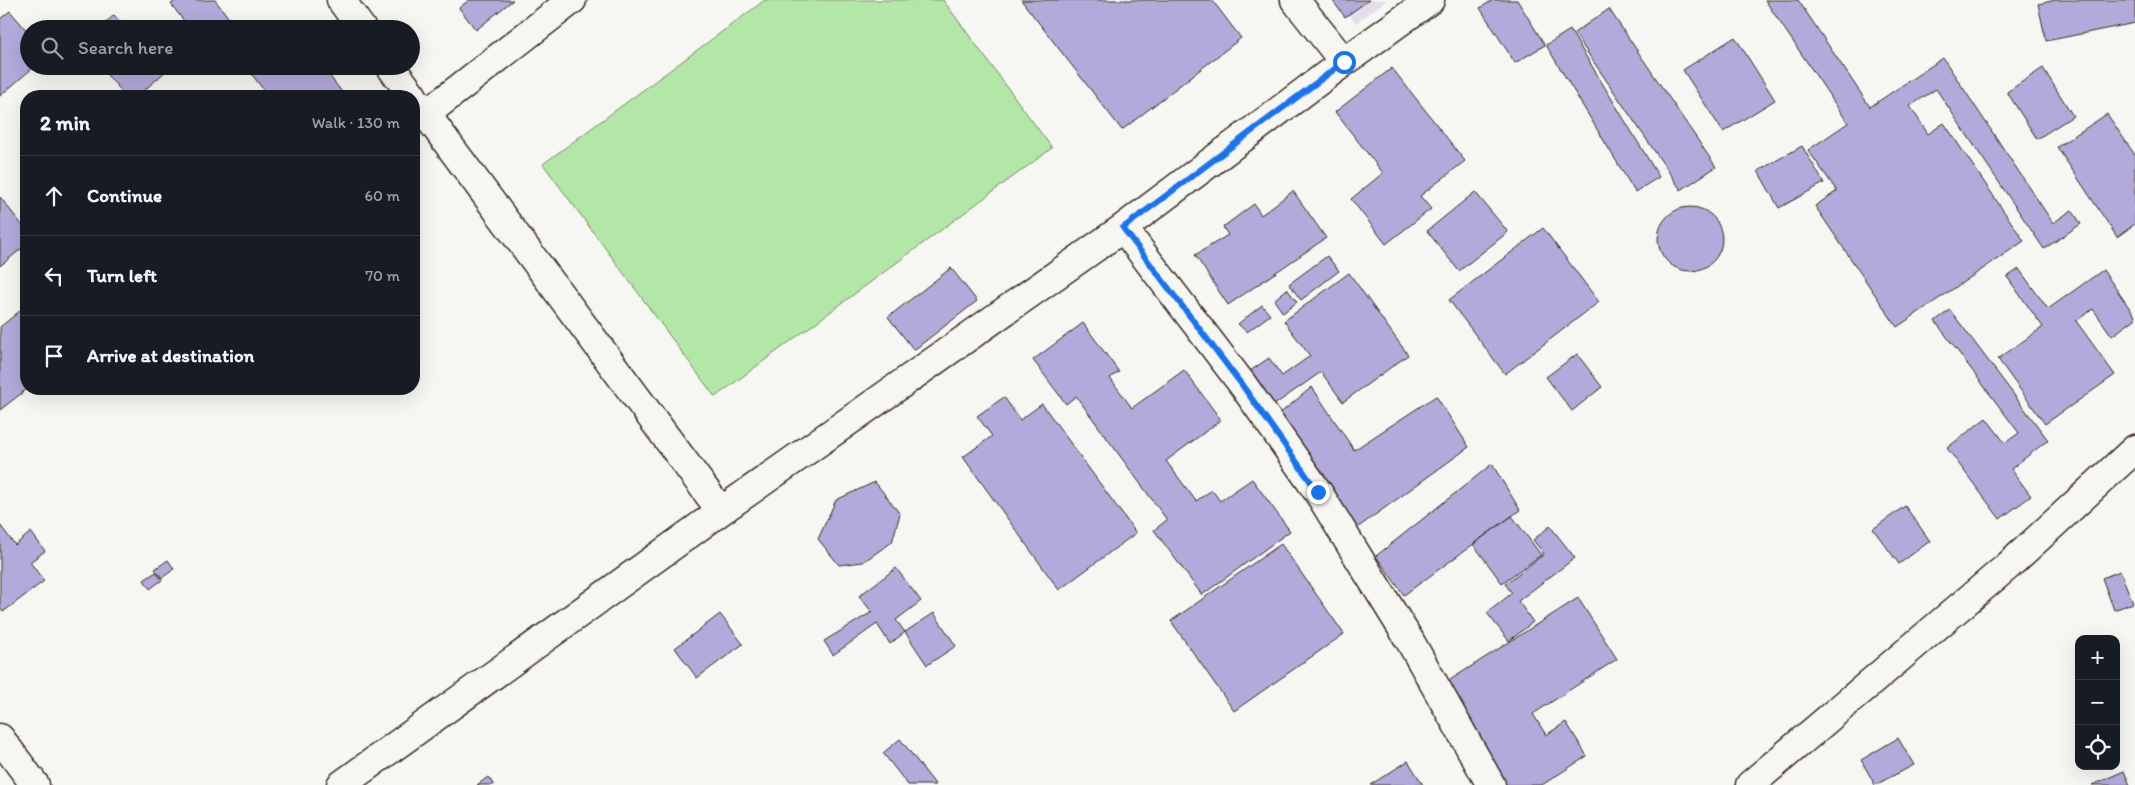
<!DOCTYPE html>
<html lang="en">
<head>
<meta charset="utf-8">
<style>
  body { margin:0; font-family:Itim,sans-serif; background:#20242c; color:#f1f3f6 }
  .controls { position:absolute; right:15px; bottom:15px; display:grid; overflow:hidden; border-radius:10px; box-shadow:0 5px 20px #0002 }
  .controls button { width:45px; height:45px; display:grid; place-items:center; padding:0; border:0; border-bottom:1px solid #363941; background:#171b24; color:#f1f3f6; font:25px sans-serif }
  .stop { position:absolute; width:15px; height:15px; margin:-11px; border:4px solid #1a73e8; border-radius:50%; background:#fff }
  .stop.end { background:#1a73e8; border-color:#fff; box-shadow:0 1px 5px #0008 }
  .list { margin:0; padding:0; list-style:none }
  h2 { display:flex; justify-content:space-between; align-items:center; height:65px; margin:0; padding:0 20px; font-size:21px }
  h2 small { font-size:16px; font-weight:400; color:#9ea1a6 }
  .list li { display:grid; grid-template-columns:32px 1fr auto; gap:15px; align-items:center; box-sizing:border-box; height:80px; padding:0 20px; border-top:1px solid #363941 }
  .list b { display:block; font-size:19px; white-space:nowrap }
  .list em { font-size:16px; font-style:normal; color:#9ea1a6 }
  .icon { flex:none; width:28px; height:28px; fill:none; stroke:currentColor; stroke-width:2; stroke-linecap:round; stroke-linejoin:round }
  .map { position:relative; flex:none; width:2135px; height:785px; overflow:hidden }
  .search { position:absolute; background:#171b24; box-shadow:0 5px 20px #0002; left:20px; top:20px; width:400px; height:55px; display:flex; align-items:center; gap:12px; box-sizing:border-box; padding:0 18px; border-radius:28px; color:#9ea1a6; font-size:19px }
  .panel { position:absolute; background:#171b24; box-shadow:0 5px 20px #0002; left:20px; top:90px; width:400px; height:305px; border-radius:20px }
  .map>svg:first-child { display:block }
</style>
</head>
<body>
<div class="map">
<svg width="2135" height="785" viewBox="0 0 2135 785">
  <rect width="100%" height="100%" fill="#f6f6f2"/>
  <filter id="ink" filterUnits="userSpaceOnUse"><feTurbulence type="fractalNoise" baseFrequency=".02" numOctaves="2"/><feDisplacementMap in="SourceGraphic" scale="10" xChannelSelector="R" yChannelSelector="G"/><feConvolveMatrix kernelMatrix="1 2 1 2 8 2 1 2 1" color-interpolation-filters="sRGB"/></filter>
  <g filter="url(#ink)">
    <path fill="#e2dfeb" d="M1337 0H1387L1356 23Z"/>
    <path fill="#b3e7a8" stroke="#778863" d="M765 0H943L1052 148 715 397 543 164Z"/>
    <path fill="#b2aadb" stroke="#3b2a1e" d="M177 0H215L232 22 223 29H190L171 4Z
      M469 0H513L476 30 459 8Z
      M1021 0H1212L1241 38 1122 130Z
      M1332 0H1369L1345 17Z
      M1493 0H1517L1545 45 1515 63 1480 8Z
      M1765 0H1798L1870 107 1943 58 2053 223 2072 210 2081 224 2044 249 1936 89 1910 106 1928 134 1944 123 2024 241 1897 327 1815 206 1837 191 1808 150 1848 123Z
      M2056 0H2135V23L2046 41 2038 4Z
      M1609 9 1716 167 1681 190 1574 33Z
      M10 11 29 33V66H35L0 96V19Z
      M114 15 127 29H99Z
      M1570 30 1659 177 1635 192 1546 45Z
      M1735 37 1775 100 1723 132 1683 70Z
      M99 66H161L166 71 138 96H126Z
      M260 66H322L345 96H268L251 73Z
      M1392 68 1465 161 1420 196 1431 209 1386 244 1351 199 1383 173 1335 112Z
      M2043 68 2073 116 2037 139 2007 92Z
      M2107 114 2135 155V224L2117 237 2057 147Z
      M1802 146 1824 183 1779 208 1758 171Z
      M1293 191 1326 238 1228 305 1195 255 1228 235 1223 227 1254 204 1261 215Z
      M1475 192 1508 232 1459 271 1427 231Z
      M0 197 26 230V245L0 266Z
      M1658 239a32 32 0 1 1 64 0a32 32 0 1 1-64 0Z
      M1543 228 1599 302 1505 374 1449 300Z
      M1327 256 1339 271 1301 300 1289 284Z
      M951 268 977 301 914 350 888 317Z
      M2019 269 2048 309 2103 270 2135 316V319L2112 336 2093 309 2076 321 2115 375 2045 424 1998 359 2043 327 2007 277Z
      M1349 273 1408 355 1343 402 1321 372 1274 405 1250 371 1269 358 1282 376 1310 356 1284 321Z
      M1287 289 1297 302 1283 313 1274 300Z
      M1262 305 1270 315 1247 332 1238 324Z
      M26 306 27 389 0 410V327Z
      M1950 310 2048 440 2011 469 2031 496 2000 519 1947 448 1986 418 2005 443 2019 433 1935 321Z
      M1083 323 1119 372 1110 378 1132 408 1184 370 1221 420 1166 461 1196 501 1212 490 1220 501 1252 479 1290 531 1202 595 1154 530 1167 520 1076 396 1066 404 1033 360Z
      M1577 354 1602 387 1572 411 1546 377Z
      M1312 387 1354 450 1436 396 1469 447 1357 528 1278 415Z
      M1004 397 1020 420 1042 404 1136 533 1059 590 963 457 992 436 977 416Z
      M1492 464 1520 510 1404 595 1376 556Z
      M875 482 900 514 892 542 863 562 839 565 818 539 836 500Z
      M1905 506 1930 541 1899 564 1873 529Z
      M1512 516 1541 555 1502 583 1473 544Z
      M0 525 15 545 31 532 45 551 30 562 44 581 3 612 0 608Z
      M1550 526 1575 558 1518 601 1533 622 1509 641 1487 613 1512 593 1505 584 1544 554 1533 540Z
      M1281 544 1344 634 1234 711 1171 621Z
      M168 560 174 569 162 578 155 569Z
      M896 568 921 601 896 620 905 632 890 644 877 624 833 655 824 641 872 612 859 596Z
      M2120 571 2133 603 2114 610 2102 578Z
      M156 572 162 580 150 589 144 580Z
      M1578 598 1617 659 1533 714 1546 735 1566 722 1587 756 1542 785H1502L1439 687Z
      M934 613 956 646 927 665 905 632Z
      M720 614 743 644 697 678 675 648Z
      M1898 738 1914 765 1875 785 1861 760Z
      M900 739 935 784V785H908L883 753Z
      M1408 761 1423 785H1370Z
      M2124 771 2130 785H2092Z
      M488 777 494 785H477Z"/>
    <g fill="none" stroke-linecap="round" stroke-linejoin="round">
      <defs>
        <path id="minor" d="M341 0 362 29
          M1295 0 1344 62
          M390 66 413 96
          M414 98 721 511
          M426 114 572 0
          M1123 228 1243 385 1318 492 1410 641 1491 785
          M0 738 35 785
          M341 785 721 511 1123 228 1344 62 1430 0
          M1750 785 2009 565 2135 449"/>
      </defs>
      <use href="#minor" stroke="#3b2a1e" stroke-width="31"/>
      <use href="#minor" stroke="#f6f6f2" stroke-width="28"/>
    </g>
  </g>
  <g fill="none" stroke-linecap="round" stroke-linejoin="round" filter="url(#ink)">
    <path stroke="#1a73e8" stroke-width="6" d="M1318 492 1242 385 1123 228 1344 62"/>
  </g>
</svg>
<div class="controls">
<button>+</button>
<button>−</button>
<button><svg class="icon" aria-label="locate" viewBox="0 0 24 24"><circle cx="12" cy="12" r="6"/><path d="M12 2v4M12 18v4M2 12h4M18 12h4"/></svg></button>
</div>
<div class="stop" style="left:1344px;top:62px"></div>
<div class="stop end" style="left:1318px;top:492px"></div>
<div class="search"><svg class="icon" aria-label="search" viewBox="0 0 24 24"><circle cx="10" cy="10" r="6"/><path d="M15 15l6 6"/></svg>Search here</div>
<section class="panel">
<h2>2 min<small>Walk · 130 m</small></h2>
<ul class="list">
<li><svg class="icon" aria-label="ahead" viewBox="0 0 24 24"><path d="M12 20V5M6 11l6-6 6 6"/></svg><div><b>Continue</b></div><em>60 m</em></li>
<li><svg class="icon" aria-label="left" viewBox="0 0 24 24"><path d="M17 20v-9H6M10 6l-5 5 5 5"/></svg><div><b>Turn left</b></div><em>70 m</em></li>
<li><svg class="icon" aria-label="arrive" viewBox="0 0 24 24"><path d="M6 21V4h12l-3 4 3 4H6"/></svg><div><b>Arrive at destination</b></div></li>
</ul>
</section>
</div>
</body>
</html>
